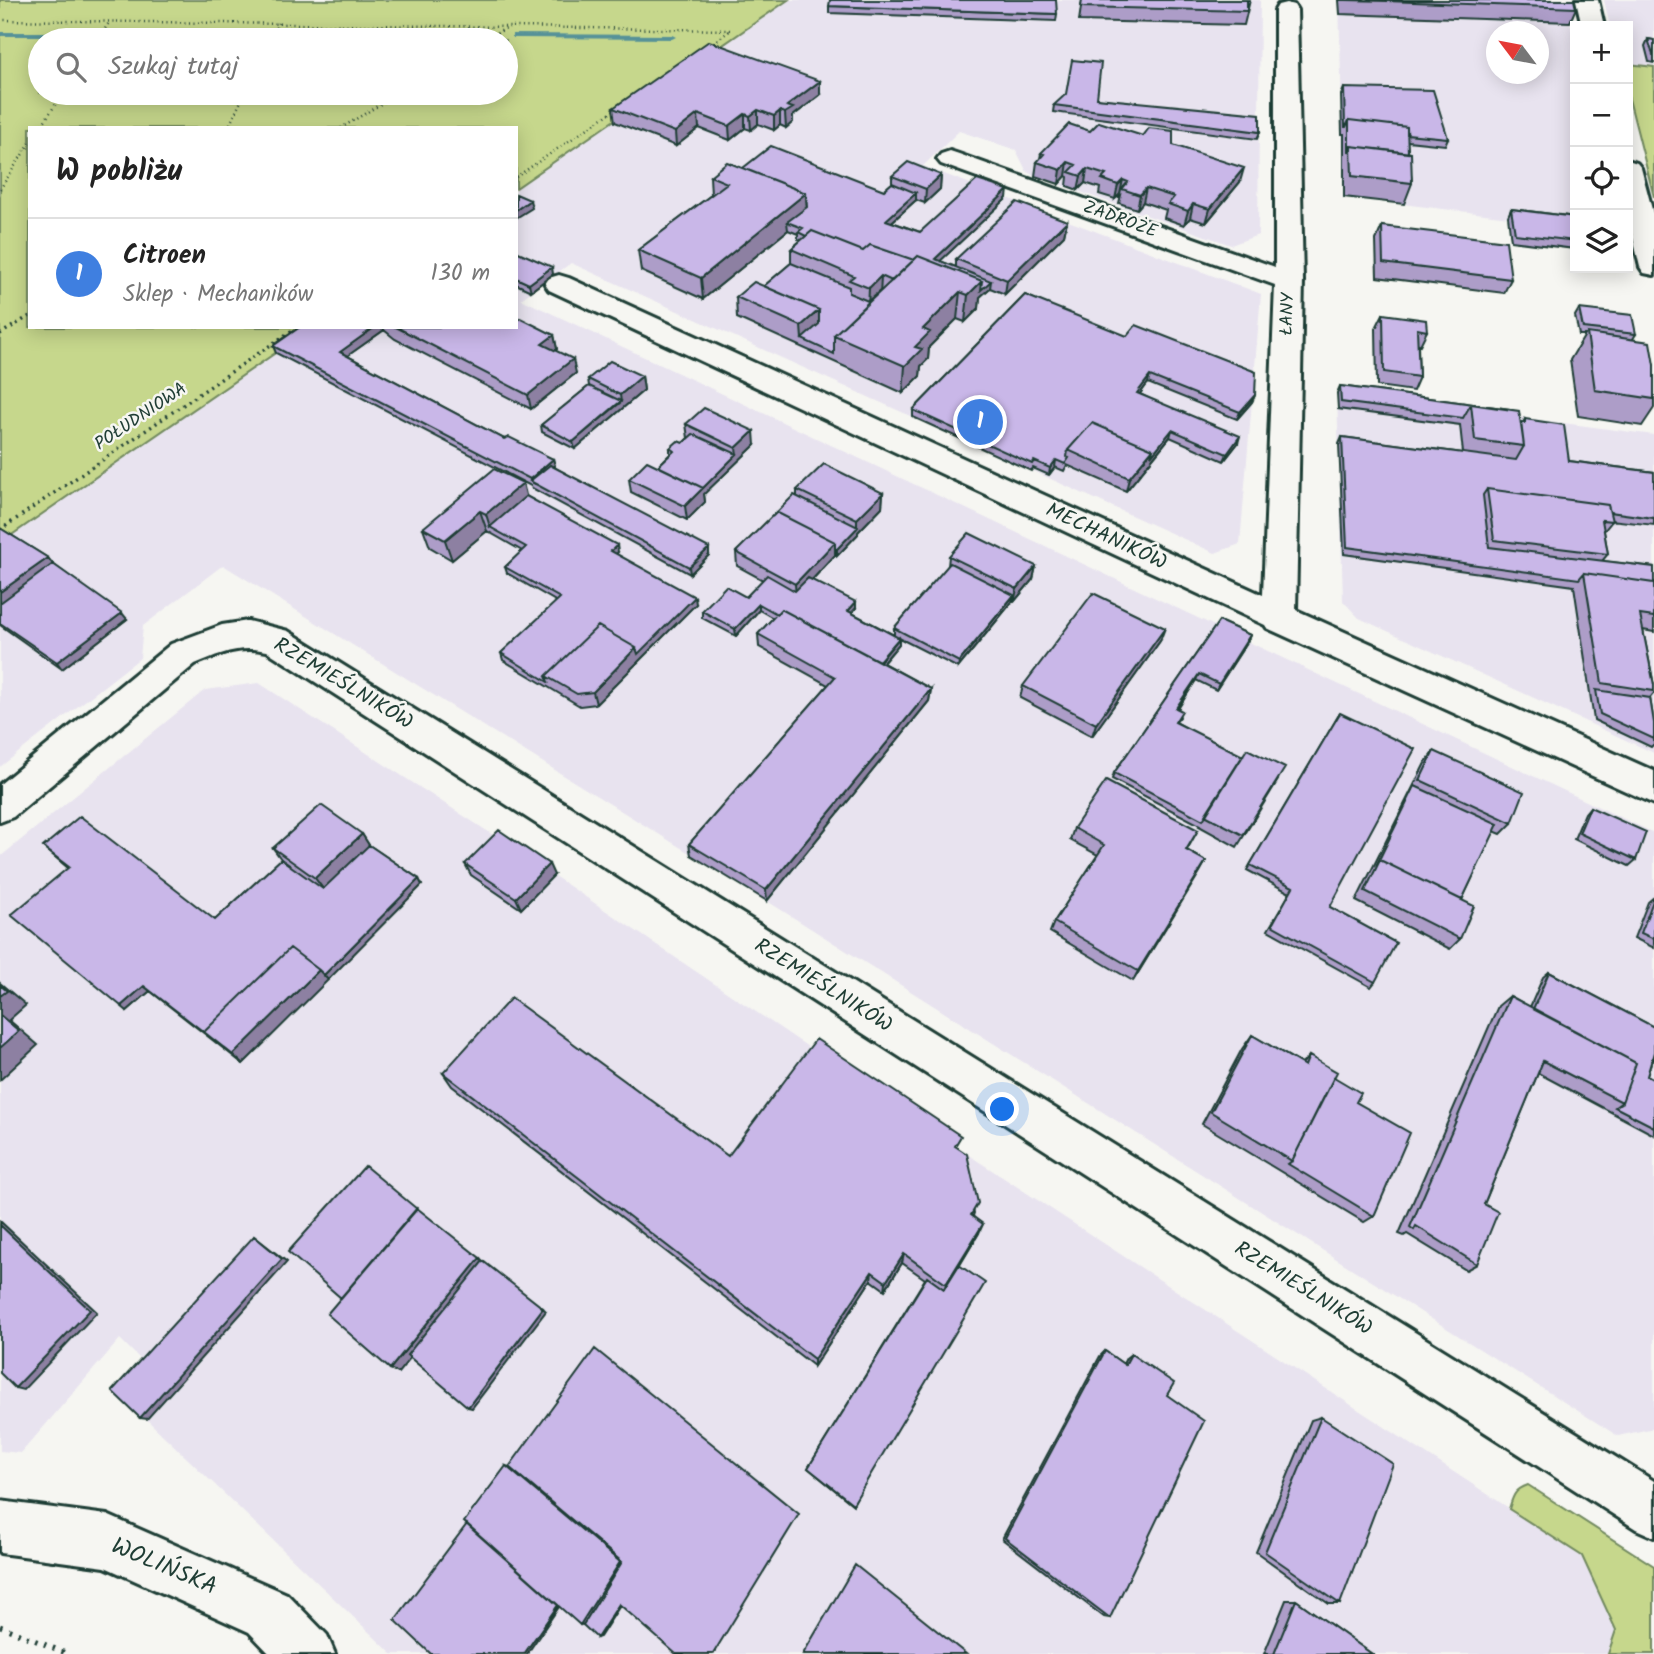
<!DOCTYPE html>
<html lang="pl">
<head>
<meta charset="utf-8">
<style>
  body { margin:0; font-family:Kalam,sans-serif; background:#f6f6f6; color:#222 }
  .controls { position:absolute; right:21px; top:21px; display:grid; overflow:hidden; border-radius:0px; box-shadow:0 4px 18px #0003 }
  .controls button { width:63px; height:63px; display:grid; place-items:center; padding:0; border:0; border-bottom:2px solid #e0e0e0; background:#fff; color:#222; font:35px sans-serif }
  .compass { position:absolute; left:1486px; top:21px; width:63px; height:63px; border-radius:50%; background:#fff; box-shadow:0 4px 18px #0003; rotate:302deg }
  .you { position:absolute; left:1003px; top:1110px; width:24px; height:24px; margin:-18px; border:5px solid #fff; border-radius:50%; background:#1a73e8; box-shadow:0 0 0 10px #1a73e833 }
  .badge { display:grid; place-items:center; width:46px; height:46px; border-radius:50%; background:#0f766e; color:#fff; font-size:23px; font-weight:700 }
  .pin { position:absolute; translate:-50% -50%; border:4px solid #fff; box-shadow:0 2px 7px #0006 }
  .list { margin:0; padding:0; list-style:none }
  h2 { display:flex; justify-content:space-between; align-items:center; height:91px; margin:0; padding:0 28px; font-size:30px }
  h2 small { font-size:23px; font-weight:400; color:#767676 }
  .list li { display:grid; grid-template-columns:46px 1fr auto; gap:21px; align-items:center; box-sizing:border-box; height:112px; padding:0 28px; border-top:2px solid #e0e0e0 }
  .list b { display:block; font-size:26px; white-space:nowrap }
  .list p { margin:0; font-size:23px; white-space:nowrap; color:#767676 }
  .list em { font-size:23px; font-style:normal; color:#767676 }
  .icon { flex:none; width:38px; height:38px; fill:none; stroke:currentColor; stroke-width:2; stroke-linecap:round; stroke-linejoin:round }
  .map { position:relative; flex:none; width:1654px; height:1654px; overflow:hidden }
  .search { position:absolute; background:#fff; box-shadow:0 4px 18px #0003; left:28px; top:28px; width:490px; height:77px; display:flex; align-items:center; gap:18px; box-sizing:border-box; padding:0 24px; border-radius:38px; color:#767676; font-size:26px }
  .panel { position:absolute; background:#fff; box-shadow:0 4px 18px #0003; left:28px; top:126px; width:490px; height:203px; border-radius:0px }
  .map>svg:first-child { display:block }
</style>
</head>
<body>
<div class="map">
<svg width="1654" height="1654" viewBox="0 0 1654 1654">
  <rect width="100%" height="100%" fill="#f6f6f2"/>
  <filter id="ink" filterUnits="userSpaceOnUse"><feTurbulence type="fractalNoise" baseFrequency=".0143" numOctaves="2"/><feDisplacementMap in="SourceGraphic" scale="14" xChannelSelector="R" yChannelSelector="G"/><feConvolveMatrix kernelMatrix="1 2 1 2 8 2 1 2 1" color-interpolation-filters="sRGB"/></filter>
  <g filter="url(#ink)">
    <path fill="#e8e3ef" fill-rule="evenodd" d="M788 0H1260L1258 235 1231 245 1035 176 1027 172 1016 150 959 131 923 166 1261 294 1240 544 1215 553 571 263 521 299 1654 833V1428L1618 1436 767 901 223 565 143 626 140 658 0 767V543L313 327H516V188Z
      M1339 0H1565L1575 44V225L1344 197ZM1496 32H1538V74H1496Z
      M1604 0H1654V67L1628 64V26H1610Z
      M1337 393 1654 435V753L1359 618 1343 601Z
      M259 683 504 842 958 1148 1582 1556 1616 1630 1608 1654H392L119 1393 145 1364 120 1339 21 1453 0 1451V857L205 690Z"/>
    <path fill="#c6d78c" stroke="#728a60" stroke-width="2" fill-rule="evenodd" d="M0 0H788L516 188V128H30V327H313L0 543ZM40 40H506V93H40Z
      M1628 64 1654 67V197L1628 95Z
      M1528 1485 1654 1566V1654H1608L1616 1630 1582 1556 1509 1509C1513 1496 1514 1490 1528 1485Z"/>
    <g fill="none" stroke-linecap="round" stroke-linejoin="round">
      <path fill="#579298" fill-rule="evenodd" d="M0 32H81L85 34 81 36H0Z
        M118 32 253 33 257 35 253 37 121 36H118Z
        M290 33 470 34 474 36 470 38 293 37 289 35Z
        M512 34 672 35 676 37 672 39 515 38H512Z"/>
      <defs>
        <path id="minor" d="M1576 0H1598L1604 26H1582Z
          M1286 3 1294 5 1297 10 1303 281 1296 610 1654 771V804L1267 628 1265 625 549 290 545 284 549 278 559 275 569 278 1263 595 1275 285 941 164 937 159 941 154 950 151 959 154 1275 267V10L1278 5Z
          M1628 160 1637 163 1641 168 1654 217V275L1644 273 1640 267 1628 217Z
          M248 621 288 631 1654 1481V1537L1636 1529 267 651C239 645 221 653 195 664L13 817 0 822V784L171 644 222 625Z
          M0 1501 107 1515 287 1594 327 1635 335 1654H270L249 1632 105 1567 0 1553Z"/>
      </defs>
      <use href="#minor" stroke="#1f3d34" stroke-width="6"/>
      <path stroke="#1f3d34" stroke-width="2.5" stroke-dasharray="1 3.5" stroke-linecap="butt" d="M0 20 732 30
        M98 40 110 21
        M270 40 278 23
        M485 40 506 28
        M710 45 731 30
        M40 128 63 93
        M228 128 245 93
        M341 128 399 93
        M516 177 616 109
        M0 189 30 143"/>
      <path stroke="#1f3d34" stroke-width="3.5" stroke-dasharray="2 4.5" stroke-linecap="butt" d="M0 334 30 316
        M0 530 297 327"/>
      <path stroke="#1f3d34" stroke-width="5" stroke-dasharray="2.5 7" stroke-linecap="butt" d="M0 1626 68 1654"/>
      <use href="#minor" fill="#f6f6f2" fill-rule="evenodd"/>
    </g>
    <path fill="#ad9dc8" stroke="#1f3d34" stroke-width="2" d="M1082 0H1250L1244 25 1079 21Z
      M1339 0H1574L1576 8 1570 22 1340 14Z
      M829 6 1057 14 1056 21 829 13Z
      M1648 39 1654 40V63L1649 62 1645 46Z
      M1344 88 1448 138 1445 145 1407 141 1412 183 1404 204 1344 197V134H1342L1341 95Z
      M820 95 793 116V122L786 128 780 125 774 130 758 124 751 130 745 128 730 140 699 128 676 146 615 122 613 108Z
      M1097 98 1260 132 1257 139 1053 112 1054 105Z
      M1090 131 1173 145 1240 182 1206 223 1190 218 1184 225 1164 218 1166 210 1143 202 1137 209 1119 203 1121 195 1115 199 1099 194 1100 188 1085 183 1078 190 1067 186 1068 177 1066 176 1059 184 1035 176 1037 162 1040 159 1041 153Z
      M743 168 884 190 892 183V176L941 175 940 189 925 203 916 200 892 222 920 232 1007 198 940 261 956 267V259L1067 221 1064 235 1005 294 990 288 980 297 979 308 965 322 957 319 929 347 928 359 921 366 920 376 903 393 737 318 736 297 764 286 791 263V249L801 240 798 239V234L788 230 703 299 641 271 638 250 711 195 710 176Z
      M1511 209 1575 217V249L1511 241 1508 216Z
      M1382 226 1511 279 1504 293 1377 277 1376 240Z
      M516 251 553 274 531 291 516 284Z
      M1025 295 1255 395 1252 402 1237 419 1148 383 1140 394 1238 443 1224 461 1170 437 1126 491 1067 465 1064 471 1055 467 1049 475 1033 468 1031 471 913 417V410Z
      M1579 309 1636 334 1633 339 1654 365V408L1642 426 1578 416 1570 360 1585 335H1579L1575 316Z
      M1383 314 1427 331 1420 345 1418 344 1419 377 1413 391 1377 386 1376 328Z
      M300 327H516L554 335 557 349 555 351 576 373 531 409 395 339 384 330 347 356 504 439 553 459 555 466 554 467 709 555 690 574 532 488 531 486 276 353 273 346Z
      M642 376 644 390 575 449 542 432 541 425 589 386 588 379Z
      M1340 386 1510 409 1521 422 1523 423 1525 419 1569 461 1654 472V525L1611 520 1612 521 1604 531 1608 554 1602 561 1654 567V632L1643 630 1654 685V693L1650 698 1654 723V744L1651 747 1594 720 1574 586 1344 554 1339 444 1342 437 1463 453 1460 425 1338 409 1337 393Z
      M686 424 755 445 704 494 705 502 687 520 631 492 629 479 658 466 670 454V448L683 443 688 438Z
      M797 490 883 493 882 507 858 532V534L837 556 835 555 812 580 856 608 852 613 894 635V628L948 566 949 556 1036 566 1033 579 1014 602H1012L958 668 899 638V644L883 663 931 689 929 701 767 901 691 855 689 844 828 685 759 647 758 634 773 618 759 610 736 636 702 618V611L746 597 763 580 737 566 736 552 797 497Z
      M526 496 618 552 616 554 696 604 596 704 580 706 503 660 501 653 557 602 507 573 505 567 522 551 487 531 452 560 430 547 423 528Z
      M0 528 48 558 53 564 127 619 62 669 0 625Z
      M1219 621 1250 635 1247 642 1216 690 1196 680 1178 709 1180 717 1176 722 1278 780 1237 847 1199 826 1200 825 1112 779 1114 773Z
      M1160 641 1092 736 1020 698 1023 686Z
      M1340 713 1330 907 1375 982 1371 987 1268 930 1290 893 1247 870Z
      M1434 751 1512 823 1501 834 1494 831 1462 900 1460 939 1450 949 1356 901 1425 763Z
      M1590 807 1636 860 1629 866 1574 839 1585 813Z
      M1074 828 1198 830 1187 850 1206 861 1133 981 1050 932 1054 922 1098 855 1070 840Z
      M362 834 369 845 419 879 422 885 243 1064 150 991 127 1011 68 868 43 847 215 920 281 859 273 848Z
      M465 864 554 875 521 909 471 875Z
      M1654 897V948L1634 938 1648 902Z
      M1549 972 1654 1027V1060L1652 1059 1647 1076 1654 1080V1135L1538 1073 1484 1204 1477 1264 1466 1270 1407 1234 1404 1236 1399 1234 1498 1006 1510 996 1530 1007 1543 977Z
      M1252 1035 1302 1064 1309 1056 1334 1077 1356 1102 1374 1216 1364 1222 1202 1124 1242 1049Z
      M443 1073 728 1156 958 1148 974 1213 973 1216 979 1233 960 1265 853 1505 808 1468 925 1279 902 1263 885 1290 871 1280 814 1366 452 1086Z
      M1105 1351 1123 1364 1126 1358 1131 1354 1167 1395 1110 1618 1104 1617 1002 1539 1100 1356Z
      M1321 1417 1340 1604H1329L1256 1552 1311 1420Z
      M1286 1600H1296L1372 1654H1264Z"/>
    <path fill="#8d80a2" stroke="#1f3d34" stroke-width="2" d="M820 81V95L793 116V122L786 128 785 113 787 106Z
      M758 110V124L751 130 750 116Z
      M780 111V125L774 130V116Z
      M698 114 699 128 676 146 675 132Z
      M745 114V128L730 140 729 126Z
      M1068 162 1066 176 1059 184 1061 170Z
      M1244 168 1240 182 1206 223 1210 209Z
      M1087 169 1085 183 1078 190 1081 176Z
      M941 175 940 189 925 203 926 189Z
      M1123 180 1120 194 1115 199 1118 185Z
      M1146 188 1143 202 1137 209 1140 195Z
      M1008 190 1007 198 935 266V259Z
      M806 193 807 214 787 222 788 230 703 299 701 278Z
      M916 193V200L886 227V220Z
      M530 200 532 208 516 218V210Z
      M1193 204 1190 218 1184 225 1188 211Z
      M1067 221 1064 235 1005 294 1007 280Z
      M552 267 553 274 531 291 529 284Z
      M881 276 880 297 868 309 869 288Z
      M982 281H991L990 288 980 297 979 308 965 322 968 295Z
      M960 292 957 319 929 347 928 359 921 366 920 376 903 393 905 366 923 329Z
      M819 310V331L802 339 801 326Z
      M375 327H383L384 330 343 359 340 352Z
      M554 335 557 349 545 359 542 344Z
      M573 359 576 373 531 409 528 395Z
      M642 376 644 390 575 449 573 442 621 402 620 395Z
      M1150 376 1148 383 1135 400 1137 393Z
      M1255 395 1252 402 1237 419 1240 412Z
      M1172 430 1170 437 1126 491 1129 478 1153 449Z
      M754 431 755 445 704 494 705 502 687 520 685 506 737 454 736 448Z
      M1240 436 1238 443 1224 461 1227 454Z
      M553 459 555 466 535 484 530 481V479Z
      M1056 460 1055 467 1049 475 1050 468Z
      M523 483 528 503 490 527 486 514Z
      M883 493 882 507 858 532V534L837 556V549L857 528V519Z
      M480 511 487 531 452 560 445 540Z
      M835 542V555L796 597 795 584Z
      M617 545 618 552 612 558 611 551Z
      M709 548V555L690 574 689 567Z
      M48 558 58 571 0 613V592Z
      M1036 566 1033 579 1014 602 1017 589Z
      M1014 595 1012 602 958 668 959 662Z
      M695 597 696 604 596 704 593 692 636 648Z
      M856 602V608L848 617V611Z
      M759 604V610L736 636 735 629Z
      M122 613 127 619 62 669 57 662Z
      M1165 628 1160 641 1092 736 1096 724Z
      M1250 635 1247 642 1216 690 1219 684Z
      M899 638V644L875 672 876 666Z
      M1199 674 1196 680 1174 714 1176 708Z
      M931 689 929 701 767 901 766 890Z
      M362 834 372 850 327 894 315 878Z
      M1206 861 1200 872 1133 981 1138 971Z
      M549 864 554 875 521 909 516 898Z
      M419 879 422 885 328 980 324 975Z
      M319 970 328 980 243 1064 233 1055Z
      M0 983 26 1005 9 1020 38 1045 0 1080Z
      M144 986 150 991 127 1011 121 1006Z
      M0 1221 97 1312 23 1390 15 1388Z
      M983 1224 979 1233 943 1292 946 1284Z
      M254 1236 287 1262 147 1419 140 1418Z
      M904 1254 902 1263 885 1290 886 1282Z
      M480 1258 486 1264 398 1373 390 1369Z
      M872 1272 871 1280 814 1366V1359Z
      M543 1308 546 1311 472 1408 468 1407Z
      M506 1466 512 1468 624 1563 585 1624 580 1625Z
      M559 1604H561L527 1654H524Z
      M619 1604H621L600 1637 597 1638Z"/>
    <path fill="#c9b7e8" stroke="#1f3d34" stroke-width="2" d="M830 0H1056L1057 14 829 6Z
      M1082 0H1247V11L1081 7Z
      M1346 0H1574L1576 8 1386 1Z
      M1648 39 1654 40V55H1653Z
      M709 41 820 81 787 106 793 108 785 113 780 111 774 116 758 110 750 116 745 114 729 126 698 114 675 132 613 108Z
      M1072 60 1101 63 1097 98 1260 114V132L1054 105 1066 94Z
      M1344 88 1433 90 1448 138 1407 134V127L1349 120 1346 127H1345Z
      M1349 120 1407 127 1408 153 1351 146 1349 152Z
      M1099 122 1143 136 1149 128 1173 131V145L1244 168 1210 209 1193 204 1188 211 1168 204 1174 197 1146 188 1140 195 1122 189 1128 182 1123 180 1118 185 1102 179 1106 175 1087 169 1081 176 1069 172 1076 165 1068 162 1061 170 1037 162 1044 154 1041 153 1069 124 1090 131Z
      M771 146 884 190 892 183 916 193 886 220 920 232 977 180 1008 190 935 259 991 281 981 290 982 281 918 256 914 260 870 245 863 251 812 231 806 236 798 232 803 228 787 222 807 207 806 193 743 168Z
      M1351 146 1411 153 1412 183 1352 176Z
      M727 162 806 193 701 278 638 250 727 183 710 176Z
      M908 162 941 175 926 189 892 176Z
      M516 194 530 200 516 210Z
      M1017 202 1067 221 1007 280 956 259Z
      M1511 209 1575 217V241L1515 234Z
      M1382 226 1506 241 1511 279 1383 263Z
      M812 231 863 251 870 245 914 260 892 281 881 276 869 288 849 280 854 276 791 249Z
      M516 251 552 267 529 284 516 278Z
      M918 256 982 281 968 295 960 292 923 329 930 332 915 347 922 349 905 366 834 335Z
      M791 263 849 287V293L868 301 881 290 834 335V354L802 339 819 324V310L764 286Z
      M754 282 819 310 801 326 736 297Z
      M1025 295 1127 336 1136 325 1256 372 1255 395 1240 412 1150 376 1137 393 1240 436 1227 454 1172 430 1151 456 1153 449 1092 423 1068 450 1067 457 1069 458 1065 464 1056 460 1050 468 1034 461 1032 464 913 410Z
      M1579 309 1632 315 1636 334 1583 328Z
      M1383 314 1426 320 1427 331 1417 329 1419 377 1384 372Z
      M520 318 554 335 542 344 573 359 528 395 396 327H516V322Z
      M300 327H375L340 352 504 439 509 437 553 459 530 479 273 346Z
      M1587 333 1650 342 1654 365V399L1595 390Z
      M610 361 642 376 620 395 588 379Z
      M589 386 621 401 573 442 541 425Z
      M1340 386 1510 409 1471 404 1463 418 1341 402Z
      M1471 404 1519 411 1524 446 1475 440Z
      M704 408 754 431 736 448 686 424Z
      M1525 419 1564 425 1569 461 1654 472V518L1610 512 1608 505 1487 489 1483 495 1489 547 1654 567V583L1584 573 1579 579 1347 547 1342 437 1516 460 1524 446 1521 422 1525 423Z
      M1092 423 1153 449 1129 478 1068 450Z
      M693 434 737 454 703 488 658 466 674 451 670 448 678 441 683 443Z
      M647 461 703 488 685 506 629 479Z
      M824 464 883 493 857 519 797 490Z
      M550 465 709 548 689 567 530 481Z
      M494 469 523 483 486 514 480 511 445 540 423 528Z
      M1487 489 1608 505 1612 521 1602 520 1608 554 1494 540Z
      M794 495 858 527 837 549H835V542L776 512 772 517Z
      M526 496 617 545 611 551 695 597 638 654 636 648 598 626 546 676 548 682 501 653 560 598 505 567 526 547 490 527Z
      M776 512 835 542 795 584 736 552Z
      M0 528 48 558 0 592Z
      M969 533 1036 566 1017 589 949 556Z
      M950 563 1014 595 959 662 894 628Z
      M53 564 122 613 57 662 0 623V603Z
      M1584 573 1654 583V617L1640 615 1654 685V691L1602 683Z
      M767 575 795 591 808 578 856 602 848 611 899 638 879 661 781 609 777 614 759 604 735 629 702 611 726 586 746 597Z
      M1093 593 1165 628 1096 724 1023 686Z
      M781 609 931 689 766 890 689 844 835 677 758 634Z
      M1219 621 1250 635 1219 684 1199 674 1176 708 1182 711 1175 722 1243 756 1203 820 1114 773Z
      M598 626 636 648 593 692 577 694 546 676Z
      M1596 690 1650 698 1654 723V739L1600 714Z
      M1340 713 1415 749 1330 907 1396 943 1375 982 1272 925 1293 887 1250 865Z
      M1247 749 1285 768 1243 835 1205 815Z
      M1434 751 1524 792 1512 823 1420 780Z
      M1106 781 1198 830 1186 850 1206 861 1138 971 1054 922 1104 845 1074 828Z
      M1415 786 1498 824 1462 900 1380 860 1376 866Z
      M321 805 362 834 315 878 273 848Z
      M1590 807 1646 832 1636 860 1579 833Z
      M80 816 215 920 281 859 323 889 369 845 419 879 324 975 319 970 290 948 204 1032 209 1036 144 986 121 1006 11 915 69 867 43 847Z
      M499 830 549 864 516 898 465 864Z
      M1380 860 1474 906 1460 939 1365 891Z
      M1654 898V939L1641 933Z
      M290 948 319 970 233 1055 204 1032Z
      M1549 972 1654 1027V1052L1647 1076 1654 1080V1127L1615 1107 1622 1102 1636 1063 1533 1009Z
      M0 985 7 991 0 996Z
      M1510 996 1636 1063 1622 1102 1543 1061 1484 1204 1498 1212 1477 1264 1416 1226 1414 1230 1410 1227Z
      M511 998 728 1156 816 1039 961 1136 955 1146 967 1154 978 1203 971 1215 983 1224 946 1284 904 1254 886 1282 872 1272 814 1359 443 1073Z
      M0 1015 19 1031 0 1048Z
      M1252 1035 1305 1066 1309 1056 1337 1072 1292 1161 1211 1112Z
      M1334 1077 1361 1093 1356 1102 1410 1133 1374 1216 1288 1164 1292 1161Z
      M365 1166 417 1209 341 1298 288 1252Z
      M417 1208 480 1258 390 1369 327 1314Z
      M0 1225 90 1310 15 1388 0 1373Z
      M254 1236 282 1259 140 1418 112 1391Z
      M483 1261 543 1308 468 1407 407 1355Z
      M959 1265 985 1283 853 1504 808 1468 927 1277 944 1289Z
      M595 1349 799 1514 713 1654H676L619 1604 597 1638 583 1625 622 1562 509 1467Z
      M1105 1351 1125 1365 1131 1354 1174 1383 1167 1395 1204 1421 1110 1618 1005 1538Z
      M1321 1417 1393 1464 1340 1604 1265 1552Z
      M506 1466 620 1562 580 1625 464 1522Z
      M467 1524 558 1605 524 1654H431L395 1620Z
      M855 1565 966 1654H803Z
      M1296 1600 1372 1654H1274Z"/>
  </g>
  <g text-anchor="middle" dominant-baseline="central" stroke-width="5" stroke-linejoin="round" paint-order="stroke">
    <g font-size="18" fill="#1f3d34" stroke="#f6f6f2">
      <text transform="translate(1120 220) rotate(20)">ZADROŻE</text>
      <text transform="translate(1288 314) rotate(-88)">ŁANY</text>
      <text transform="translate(141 417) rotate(-34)">POŁUDNIOWA</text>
    </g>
    <g font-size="21" fill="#1f3d34" stroke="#f6f6f2">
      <text transform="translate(1106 537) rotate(25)">MECHANIKÓW</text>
      <text transform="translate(343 684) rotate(31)">RZEMIEŚLNIKÓW</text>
      <text transform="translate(823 986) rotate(32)">RZEMIEŚLNIKÓW</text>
      <text transform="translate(1303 1289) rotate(32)">RZEMIEŚLNIKÓW</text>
    </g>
    <g font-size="24" fill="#1f3d34" stroke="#f6f6f2">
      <text transform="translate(164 1567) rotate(23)">WOLIŃSKA</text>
    </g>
  </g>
</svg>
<div class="controls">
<button>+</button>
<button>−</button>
<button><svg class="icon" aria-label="locate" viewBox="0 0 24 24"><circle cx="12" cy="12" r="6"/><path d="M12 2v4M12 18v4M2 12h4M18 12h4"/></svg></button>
<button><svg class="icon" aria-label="layers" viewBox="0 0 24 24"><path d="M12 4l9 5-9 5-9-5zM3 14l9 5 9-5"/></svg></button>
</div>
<svg class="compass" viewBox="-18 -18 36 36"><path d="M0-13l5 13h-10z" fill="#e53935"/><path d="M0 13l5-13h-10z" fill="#767676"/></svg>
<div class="you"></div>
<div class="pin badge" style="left:980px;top:422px;background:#3f7fe0">1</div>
<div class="search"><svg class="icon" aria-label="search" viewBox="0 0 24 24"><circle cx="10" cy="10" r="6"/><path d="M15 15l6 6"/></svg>Szukaj tutaj</div>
<section class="panel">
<h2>W pobliżu<small></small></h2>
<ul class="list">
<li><span class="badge" style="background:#3f7fe0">1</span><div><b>Citroen</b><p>Sklep · Mechaników</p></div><em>130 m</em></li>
</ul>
</section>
</div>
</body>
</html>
